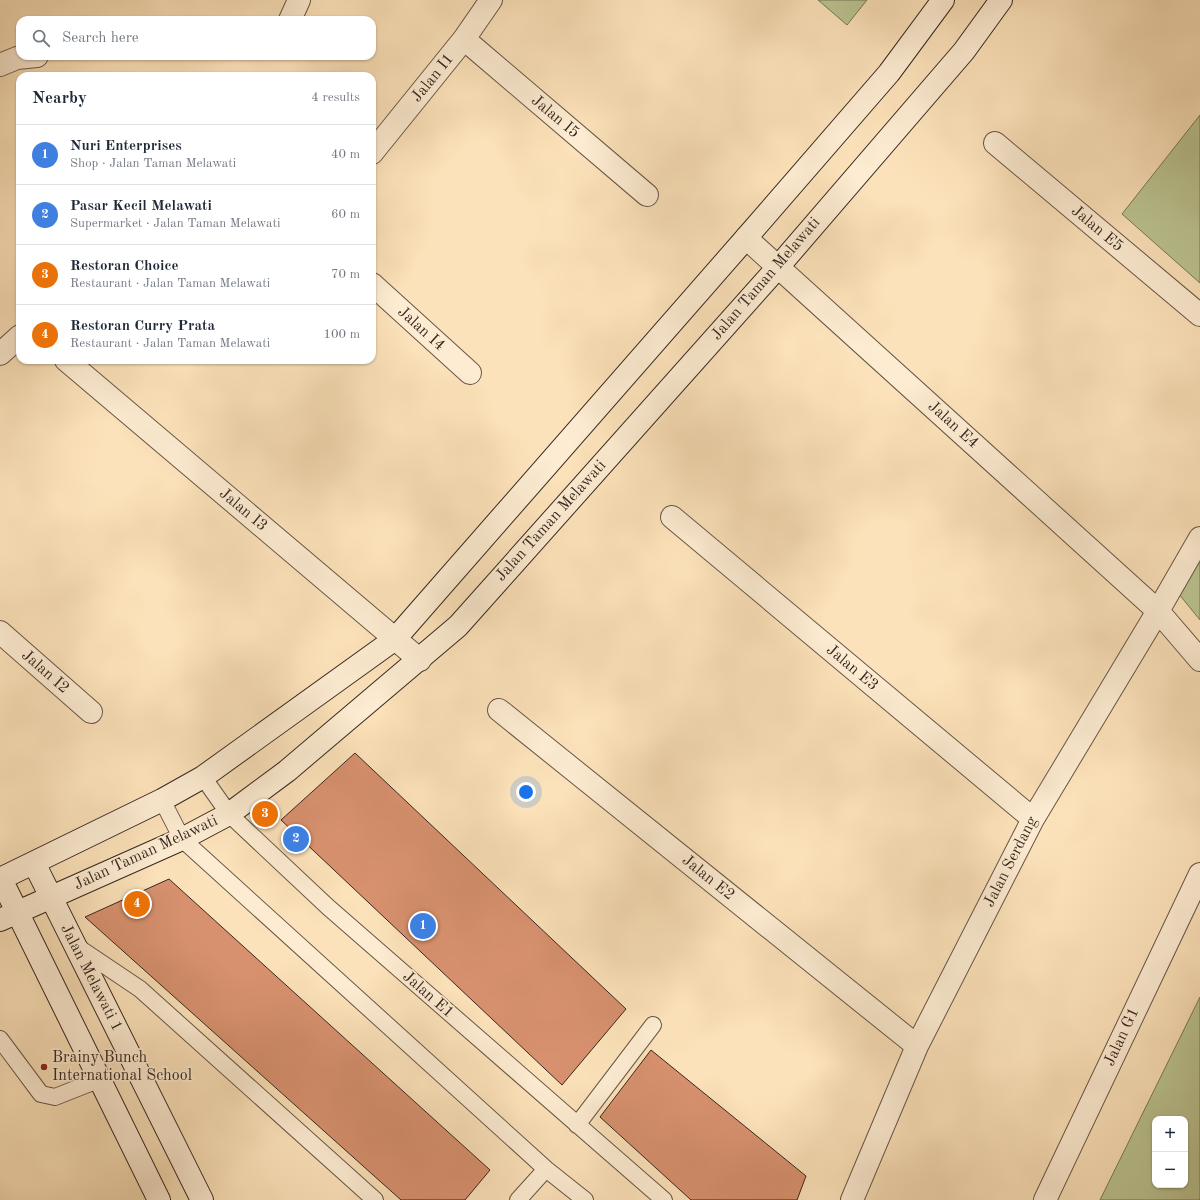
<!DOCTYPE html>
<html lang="en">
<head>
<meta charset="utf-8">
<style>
  body { margin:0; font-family:"Old Standard TT",serif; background:#f2f2f3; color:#1f2937 }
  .controls { position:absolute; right:12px; bottom:12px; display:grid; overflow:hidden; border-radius:8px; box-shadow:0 1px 3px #0004 }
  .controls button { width:36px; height:36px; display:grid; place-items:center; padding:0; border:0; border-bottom:1px solid #e0e1e3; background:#fff; color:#1f2937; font:20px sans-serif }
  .you { position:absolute; left:526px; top:792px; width:14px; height:14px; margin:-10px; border:3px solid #fff; border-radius:50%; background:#1a73e8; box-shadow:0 0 0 6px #1a73e833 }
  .badge { display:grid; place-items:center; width:26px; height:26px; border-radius:50%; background:#111827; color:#fff; font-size:13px; font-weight:700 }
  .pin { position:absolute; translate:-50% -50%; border:2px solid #fff; box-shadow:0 1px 4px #0006 }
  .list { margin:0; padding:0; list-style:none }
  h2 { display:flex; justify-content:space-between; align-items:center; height:52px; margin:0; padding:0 16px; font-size:17px }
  h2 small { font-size:13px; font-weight:400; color:#747a83 }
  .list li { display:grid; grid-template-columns:26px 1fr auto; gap:12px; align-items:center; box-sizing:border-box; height:60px; padding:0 16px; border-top:1px solid #e0e1e3 }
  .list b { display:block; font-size:15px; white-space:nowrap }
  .list p { margin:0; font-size:13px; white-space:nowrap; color:#747a83 }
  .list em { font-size:13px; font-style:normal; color:#747a83 }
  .icon { flex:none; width:22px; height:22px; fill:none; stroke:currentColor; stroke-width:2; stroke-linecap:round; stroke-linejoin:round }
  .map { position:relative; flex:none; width:1200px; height:1200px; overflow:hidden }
  .search { position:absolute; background:#fff; box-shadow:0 1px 3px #0004; left:16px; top:16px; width:360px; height:44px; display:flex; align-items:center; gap:10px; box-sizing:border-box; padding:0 14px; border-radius:12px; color:#747a83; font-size:15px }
  .panel { position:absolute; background:#fff; box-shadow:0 1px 3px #0004; left:16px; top:72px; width:360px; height:292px; border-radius:12px }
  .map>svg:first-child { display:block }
</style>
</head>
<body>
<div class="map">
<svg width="1200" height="1200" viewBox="0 0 1200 1200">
  <rect width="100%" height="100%" fill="#fce2ba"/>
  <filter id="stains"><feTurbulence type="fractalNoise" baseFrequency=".005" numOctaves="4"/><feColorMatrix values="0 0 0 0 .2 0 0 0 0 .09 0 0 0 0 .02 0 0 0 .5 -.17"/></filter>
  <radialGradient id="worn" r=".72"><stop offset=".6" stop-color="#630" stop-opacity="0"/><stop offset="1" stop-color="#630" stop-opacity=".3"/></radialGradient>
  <path fill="#bbc492" stroke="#79765a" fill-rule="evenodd" d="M818 0H867L847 25Z
    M1200 115V283L1122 214Z
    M1200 551V620L1178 593Z
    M1200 997V1200H1100ZM1155 1119H1185V1185H1155Z"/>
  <path fill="#d8916f" stroke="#372721" d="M355 753 626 1009 562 1085 281 820Z
    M169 879 490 1170 465 1200H401L85 917Z
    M651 1050 806 1176 797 1200H691L600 1117Z"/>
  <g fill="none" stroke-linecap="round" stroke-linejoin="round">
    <defs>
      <path id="lane" d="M203 777 229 814 328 907 664 1200
        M162 800 182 839 546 1169 585 1200
        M76 946 140 989 375 1200
        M0 1039 41 1094 55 1097 98 1080
        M577 1125 653 1025
        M518 1200 546 1169"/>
      <path id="street" d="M290 20 299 0
        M464 39 647 195
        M0 65 17 58 37 56
        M995 143 1200 315
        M372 153 464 39 491 0
        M746 238 1158 611 1200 660
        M372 284 470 373
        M0 354 20 336
        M66 360 420 660
        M672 517 1033 819
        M0 632 91 712
        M499 710 917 1046
        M852 1200 917 1046 1033 819 1158 611 1200 538
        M1045 1200 1200 874"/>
      <path id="secondary" d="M34 863 202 1200
        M0 879 162 800 203 777 395 639 746 238 889 73 943 0
        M1 879 159 1200
        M0 920 182 839 229 814 287 771 458 626 778 267 964 51 1001 0"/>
    </defs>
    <use href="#lane" stroke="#685647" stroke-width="18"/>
    <use href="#street" stroke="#685647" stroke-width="24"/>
    <use href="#secondary" stroke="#372721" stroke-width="24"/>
    <use href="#lane" stroke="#fdecd2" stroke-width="16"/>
    <use href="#street" stroke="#fdecd2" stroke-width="22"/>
    <use href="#secondary" stroke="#fdecd2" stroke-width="22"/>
  </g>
  <circle fill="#8f2418" stroke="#fdecd2" stroke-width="1.5" cx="44" cy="1067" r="4"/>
  <g text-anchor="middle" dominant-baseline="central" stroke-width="3.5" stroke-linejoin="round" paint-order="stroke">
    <g font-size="16" fill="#372721" stroke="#fdecd2">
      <text transform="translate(433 78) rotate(-51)">Jalan I1</text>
      <text transform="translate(555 117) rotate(40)">Jalan I5</text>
      <text transform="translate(1097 229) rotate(40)">Jalan E5</text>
      <text transform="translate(766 279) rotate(-49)">Jalan Taman Melawati</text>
      <text transform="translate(421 329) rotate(42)">Jalan I4</text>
      <text transform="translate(953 425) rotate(42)">Jalan E4</text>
      <text transform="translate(243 510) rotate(40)">Jalan I3</text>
      <text transform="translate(551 521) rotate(-48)">Jalan Taman Melawati</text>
      <text transform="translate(852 668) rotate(40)">Jalan E3</text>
      <text transform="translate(45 672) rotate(41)">Jalan I2</text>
      <text transform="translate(146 853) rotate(-25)">Jalan Taman Melawati</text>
      <text transform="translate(1011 862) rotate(-63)">Jalan Serdang</text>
      <text transform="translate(708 878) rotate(39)">Jalan E2</text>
      <text transform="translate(91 978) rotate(63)">Jalan Melawati 1</text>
      <text transform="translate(428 995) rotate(41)">Jalan E1</text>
      <text transform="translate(1122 1037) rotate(-65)">Jalan G1</text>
    </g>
    <g font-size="16" fill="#372721" stroke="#fdecd2" text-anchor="start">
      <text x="52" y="1058">Brainy Bunch<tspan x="52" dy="18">International School</tspan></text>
    </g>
  </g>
  <rect width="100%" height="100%" filter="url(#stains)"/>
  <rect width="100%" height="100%" fill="url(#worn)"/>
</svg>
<div class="controls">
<button>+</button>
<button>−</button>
</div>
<div class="you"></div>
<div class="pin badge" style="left:423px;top:926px;background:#3f7fe0">1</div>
<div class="pin badge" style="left:296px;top:839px;background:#3f7fe0">2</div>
<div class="pin badge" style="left:265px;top:814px;background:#e8710a">3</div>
<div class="pin badge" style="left:137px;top:904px;background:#e8710a">4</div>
<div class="search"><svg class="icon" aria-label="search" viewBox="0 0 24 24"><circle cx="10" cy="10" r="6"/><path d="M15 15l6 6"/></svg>Search here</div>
<section class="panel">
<h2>Nearby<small>4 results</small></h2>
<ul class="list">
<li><span class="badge" style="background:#3f7fe0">1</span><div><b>Nuri Enterprises</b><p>Shop · Jalan Taman Melawati</p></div><em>40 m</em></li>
<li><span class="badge" style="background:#3f7fe0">2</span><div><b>Pasar Kecil Melawati</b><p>Supermarket · Jalan Taman Melawati</p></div><em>60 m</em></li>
<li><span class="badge" style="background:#e8710a">3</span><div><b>Restoran Choice</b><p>Restaurant · Jalan Taman Melawati</p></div><em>70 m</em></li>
<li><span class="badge" style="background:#e8710a">4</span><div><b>Restoran Curry Prata</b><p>Restaurant · Jalan Taman Melawati</p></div><em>100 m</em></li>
</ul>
</section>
</div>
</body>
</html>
